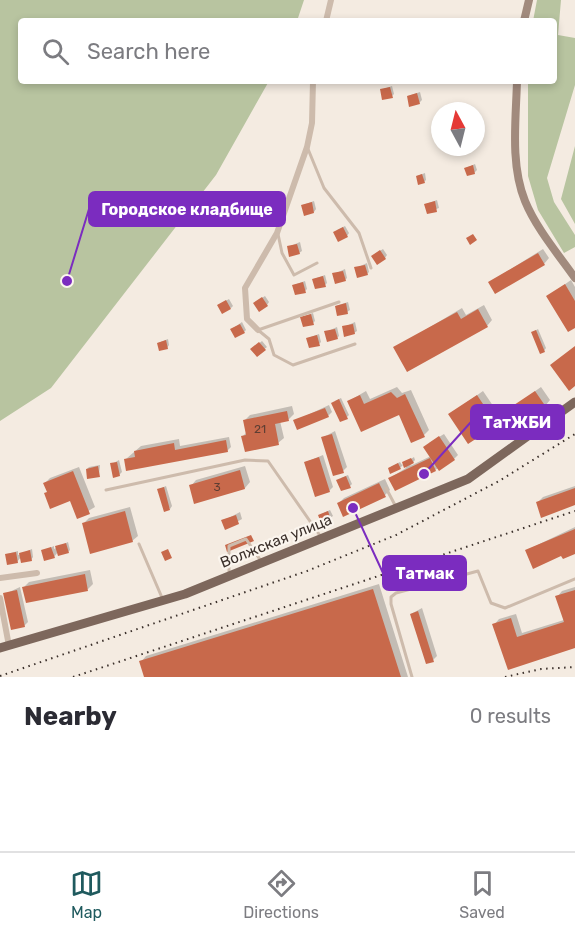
<!DOCTYPE html>
<html lang="en">
<head>
<meta charset="utf-8">
<style>
  body { margin:0; font-family:Rubik,sans-serif; background:#f7f7f7; color:#2b2b33 }
  .compass { position:absolute; left:431px; top:102px; width:54px; height:54px; border-radius:50%; background:#fff; box-shadow:0 3px 9px #0003; rotate:353deg }
  .list { margin:0; padding:0; list-style:none }
  h2 { display:flex; justify-content:space-between; align-items:center; height:78px; margin:0; padding:0 24px; font-size:26px }
  h2 small { font-size:20px; font-weight:400; color:#7c7c81 }
  .icon { flex:none; width:33px; height:33px; fill:none; stroke:currentColor; stroke-width:2; stroke-linecap:round; stroke-linejoin:round }
  .map { position:relative; flex:none; width:575px; height:677px; overflow:hidden }
  .search { position:absolute; background:#fff; box-shadow:0 3px 9px #0003; left:18px; right:18px; top:18px; height:66px; display:flex; align-items:center; gap:15px; box-sizing:border-box; padding:0 21px; border-radius:6px; color:#7c7c81; font-size:22px }
  .sheet { height:174px; background:#fff }
  nav { display:flex; justify-content:space-around; align-items:center; box-sizing:border-box; height:84px; border-top:2px solid #e1e1e2; background:#fff; font-size:16px; color:#7c7c81 }
  nav a { display:grid; justify-items:center; gap:3px }
  nav .on { color:#1f5a5e }
  .map>svg:first-child { display:block }
</style>
</head>
<body>
<div class="map">
<svg width="575" height="677" viewBox="0 0 575 677">
  <rect width="100%" height="100%" fill="#f4ebe1"/>
  <path fill="#b8c4a0" d="M0 0H304L297 21H21V81H269L216 175 51 388 0 421Z
    M537 0H561L558 35 575 38V85L547 178 554 202 575 235V247L564 253 538 210 528 176V81H554V21H533Z
    M575 146V224L561 199Z"/>
  <path fill="#0003" d="M392 86 394 94 392 96 381 90Z
    M420 92 422 100 419 103 408 96Z
    M475 164 477 170 474 173 466 168Z
    M425 173 426 180 424 182 417 176Z
    M437 200 439 208 428 212 426 204Z
    M314 201 316 209 314 212 303 205Z
    M345 226 349 233 347 236 337 230Z
    M300 242 302 251 299 253 288 247Z
    M383 249 387 255 385 258 375 254Z
    M543 249 549 258 544 264 490 282Z
    M367 263 369 272 367 274 356 268Z
    M345 269 347 278 345 280 334 274Z
    M325 275 327 283 325 285 314 279Z
    M571 280 575 287V326L548 296Z
    M305 281 307 289 305 291 294 285Z
    M265 296 269 302 267 305 257 301Z
    M229 299 233 306 231 308 218 305Z
    M348 302 350 310 347 312 336 306Z
    M484 305 492 320 487 326 395 348 462 308 466 315Z
    M313 313 315 321 313 323 302 317Z
    M242 322 246 330 244 332 232 329Z
    M355 322 357 331 354 333 344 327Z
    M337 327 339 336 337 338 326 332Z
    M538 329 546 348 544 351 533 332Z
    M319 334 321 342 319 344 308 338Z
    M168 339 169 345 167 348 158 343Z
    M262 341 267 347 257 355 252 349Z
    M397 387 402 393 411 390 429 430 424 435 399 413 349 401 366 391 370 399Z
    M541 387 550 400 545 406 502 418 496 424 449 415 483 391 500 416Z
    M341 398 349 415 347 417 335 401Z
    M329 405 332 412 328 416 295 421Z
    M292 406 294 414 289 419 280 421 284 438 278 443 243 436 247 432 245 420 250 415Z
    M335 431 347 467 343 471 322 438Z
    M444 434 458 455 454 459 435 470 390 478 406 468 404 464 400 468H389L392 466 400 462 402 465 414 457 415 460 410 466 431 456 429 443Z
    M229 437 231 447 227 451 126 459 141 446 179 439 180 446Z
    M323 455 333 487 329 491 306 462Z
    M119 460 122 472 119 475 112 464Z
    M100 465 99 475 87 469 89 467Z
    M245 466 250 482 245 488 196 502 191 486 196 480Z
    M79 467 95 507 78 517 71 499 48 491 45 483 50 478Z
    M348 475 352 484 350 486 341 478Z
    M385 479 390 490 385 495 338 504 344 498Z
    M166 486 172 506 170 509 159 489Z
    M575 486V504L537 503 543 497Z
    M130 507 138 536 132 541 84 523 89 518Z
    M330 510 333 516 330 518 319 515Z
    M240 512 242 519 226 528 223 521Z
    M575 527V552L562 554 527 550Z
    M68 542 70 550 68 552H58L54 557 43 551 54 546V549Z
    M32 549 33 557 31 560 21 557 17 562 7 554 18 551V555Z
    M90 570 93 584 88 589 24 587 29 582Z
    M379 584 408 677H146L141 662 146 656Z
    M20 587 28 622 24 626 5 594Z
    M575 587V647L509 668 494 625 499 619 516 614 522 633 564 620 557 597 562 591Z
    M422 608 437 656 433 660 411 614Z"/>
  <path fill="#c8694b" d="M390 87 393 98 382 100 380 89Z
    M417 93 420 104 409 107 407 96Z
    M473 165 475 174 467 176 464 168Z
    M422 174 425 183 418 185 416 176Z
    M435 201 437 212 427 214 424 204Z
    M312 202 314 213 304 216 301 205Z
    M343 227 348 237 338 242 333 232Z
    M473 234 477 240 470 245 466 238Z
    M297 244 300 254 289 257 287 246Z
    M380 250 386 259 377 265 371 256Z
    M538 253 545 265 495 294 488 282Z
    M365 265 368 275 357 278 354 267Z
    M343 271 346 281 335 284 332 273Z
    M323 276 326 287 315 289 312 279Z
    M303 282 306 293 295 295 292 285Z
    M565 284 575 301V328L568 332 546 296Z
    M262 297 268 306 259 312 253 303Z
    M226 300 231 309 222 314 217 305Z
    M346 303 348 314 337 316 335 306Z
    M478 309 488 327 407 372 393 347 457 312 461 319Z
    M311 314 314 325 303 327 300 317Z
    M240 324 245 333 235 338 230 329Z
    M353 324 355 334 344 337 342 326Z
    M335 329 338 339 327 342 324 331Z
    M536 330 545 352 540 354 531 332Z
    M317 335 320 346 309 348 306 338Z
    M166 340 168 349 159 351 157 343Z
    M259 342 266 350 257 357 250 349Z
    M575 346V386L569 391 550 365Z
    M535 391 546 407 509 431 499 415Z
    M391 392 397 398 405 394 425 437 411 443 399 415 361 432 347 401 360 395 364 404Z
    M477 395 497 425 468 444 448 414Z
    M339 399 348 419 340 422 331 403Z
    M325 408 329 417 297 430 293 420Z
    M287 411 289 421 275 424 279 445 245 452 241 436 246 435 243 420Z
    M332 434 344 473 333 476 321 437Z
    M439 436 455 460 439 471 423 447Z
    M226 440 228 452 126 471 124 459 135 457 134 451 174 443 175 450Z
    M319 457 330 492 315 497 304 462Z
    M411 458 414 463 404 468 402 462Z
    M430 458 436 471 395 491 388 478Z
    M117 462 120 476 113 478 110 463Z
    M398 463 401 469 390 474 388 468Z
    M98 466 100 477 87 479 86 469Z
    M240 470 245 489 194 504 189 485Z
    M73 471 90 514 77 519 70 501 50 509 44 493 47 492 43 483Z
    M346 476 351 488 341 491 336 480Z
    M379 483 386 497 343 517 337 503Z
    M164 487 170 510 164 512 157 489Z
    M575 488V505L541 518 536 502Z
    M125 511 133 542 90 554 82 523Z
    M328 511 331 520 321 523 318 515Z
    M236 515 239 524 225 530 221 520Z
    M575 529V554L563 559 561 556 533 569 525 550Z
    M251 535 254 541 227 552 225 545Z
    M66 543 69 553 58 556 55 546Z
    M51 547 55 558 44 561 41 550Z
    M168 549 172 558 165 561 161 552Z
    M30 550 32 561 21 563 19 553Z
    M16 552 18 563 7 565 5 554Z
    M85 574 88 591 26 603 22 587Z
    M373 589 401 677H144L139 661Z
    M17 590 25 627 11 630 3 593Z
    M575 590V648L508 670 492 624 511 618 517 637 564 622 555 596Z
    M418 611 434 662 426 664 410 614Z"/>
  <g fill="none" stroke-linecap="round" stroke-linejoin="round">
    <path stroke="#cdbbac" stroke-width="3" d="M308 149 324 188 359 233 371 268
      M278 234 282 253 294 275 317 263
      M339 302 258 330 269 339 274 355 293 365 355 344
      M386 488 396 507
      M106 490 245 460 268 461 321 537
      M139 544 163 600
      M229 573V546L246 539 261 561
      M412 677 391 604V597L396 593 478 571 491 603 505 608 575 579"/>
    <path stroke="#cdbbac" stroke-width="6" d="M326 21 331 0
      M258 330 247 319 245 288 277 233 307 147 312 123 313 81
      M0 578 37 573
      M0 598 9 646"/>
    <path stroke="#a18a7d" stroke-width="8" d="M524 21 529 0
      M517 81C516 119 510 164 525 201 536 228 558 254 575 278"/>
    <path stroke="#7d675c" stroke-width="9" d="M0 648 185 594 468 479 575 402"/>
    <path stroke="#3b302b" stroke-width="2" stroke-dasharray="1.5 4.5" stroke-linecap="butt" d="M0 676 307 571 396 535 499 481 575 434
      M73 677 575 511
      M505 677 541 669 575 667"/>
  </g>
  <g text-anchor="middle" dominant-baseline="central" stroke-width="4.5" stroke-linejoin="round" paint-order="stroke">
    <g font-size="12" fill="#5e3e33">
      <text x="260" y="429">21</text>
      <text x="217" y="487">3</text>
    </g>
    <g font-size="15" fill="#3b302b" stroke="#fbf5ee">
      <text transform="translate(276 541) rotate(-22)">Волжская улица</text>
    </g>
  </g>
  <path fill="none" stroke="#7b2cbf" stroke-width="2" d="M67 281L89 209M424 474L471 422M353 508L383 573"/>
  <g fill="#7b2cbf" stroke="#fbf5ee" stroke-width="2">
    <circle cx="67" cy="281" r="6"/>
    <circle cx="424" cy="474" r="6"/>
    <circle cx="353" cy="508" r="6"/>
  </g>
  <g fill="#7b2cbf" stroke="#7b2cbf" stroke-width="2">
    <rect x="89" y="192" width="196" height="34" rx="6"/>
    <rect x="471" y="405" width="93" height="34" rx="6"/>
    <rect x="383" y="556" width="83" height="34" rx="6"/>
  </g>
  <g font-size="16" text-anchor="middle" font-weight="bold" fill="#fff">
    <text x="187" y="215">Городское кладбище</text>
    <text x="517" y="428">ТатЖБИ</text>
    <text x="425" y="579">Татмак</text>
  </g>
</svg>
<svg class="compass" viewBox="-18 -18 36 36"><path d="M0-13l5 13h-10z" fill="#e53935"/><path d="M0 13l5-13h-10z" fill="#7c7c81"/></svg>
<div class="search"><svg class="icon" aria-label="search" viewBox="0 0 24 24"><circle cx="10" cy="10" r="6"/><path d="M15 15l6 6"/></svg>Search here</div>
</div>
<section class="sheet">
<h2>Nearby<small>0 results</small></h2>
<ul class="list">
</ul>
</section>
<nav>
<a class="on"><svg class="icon" aria-label="map" viewBox="0 0 24 24"><path d="M3 6l6-2 6 2 6-2v14l-6 2-6-2-6 2zM9 4v14M15 6v14"/></svg>Map</a>
<a><svg class="icon" aria-label="directions" viewBox="0 0 24 24"><path d="M12 3l9 9-9 9-9-9zM9 14v-3h6M13 9l2 2-2 2"/></svg>Directions</a>
<a><svg class="icon" aria-label="saved" viewBox="0 0 24 24"><path d="M7 4h10v16l-5-4-5 4z"/></svg>Saved</a>
</nav>
</body>
</html>
